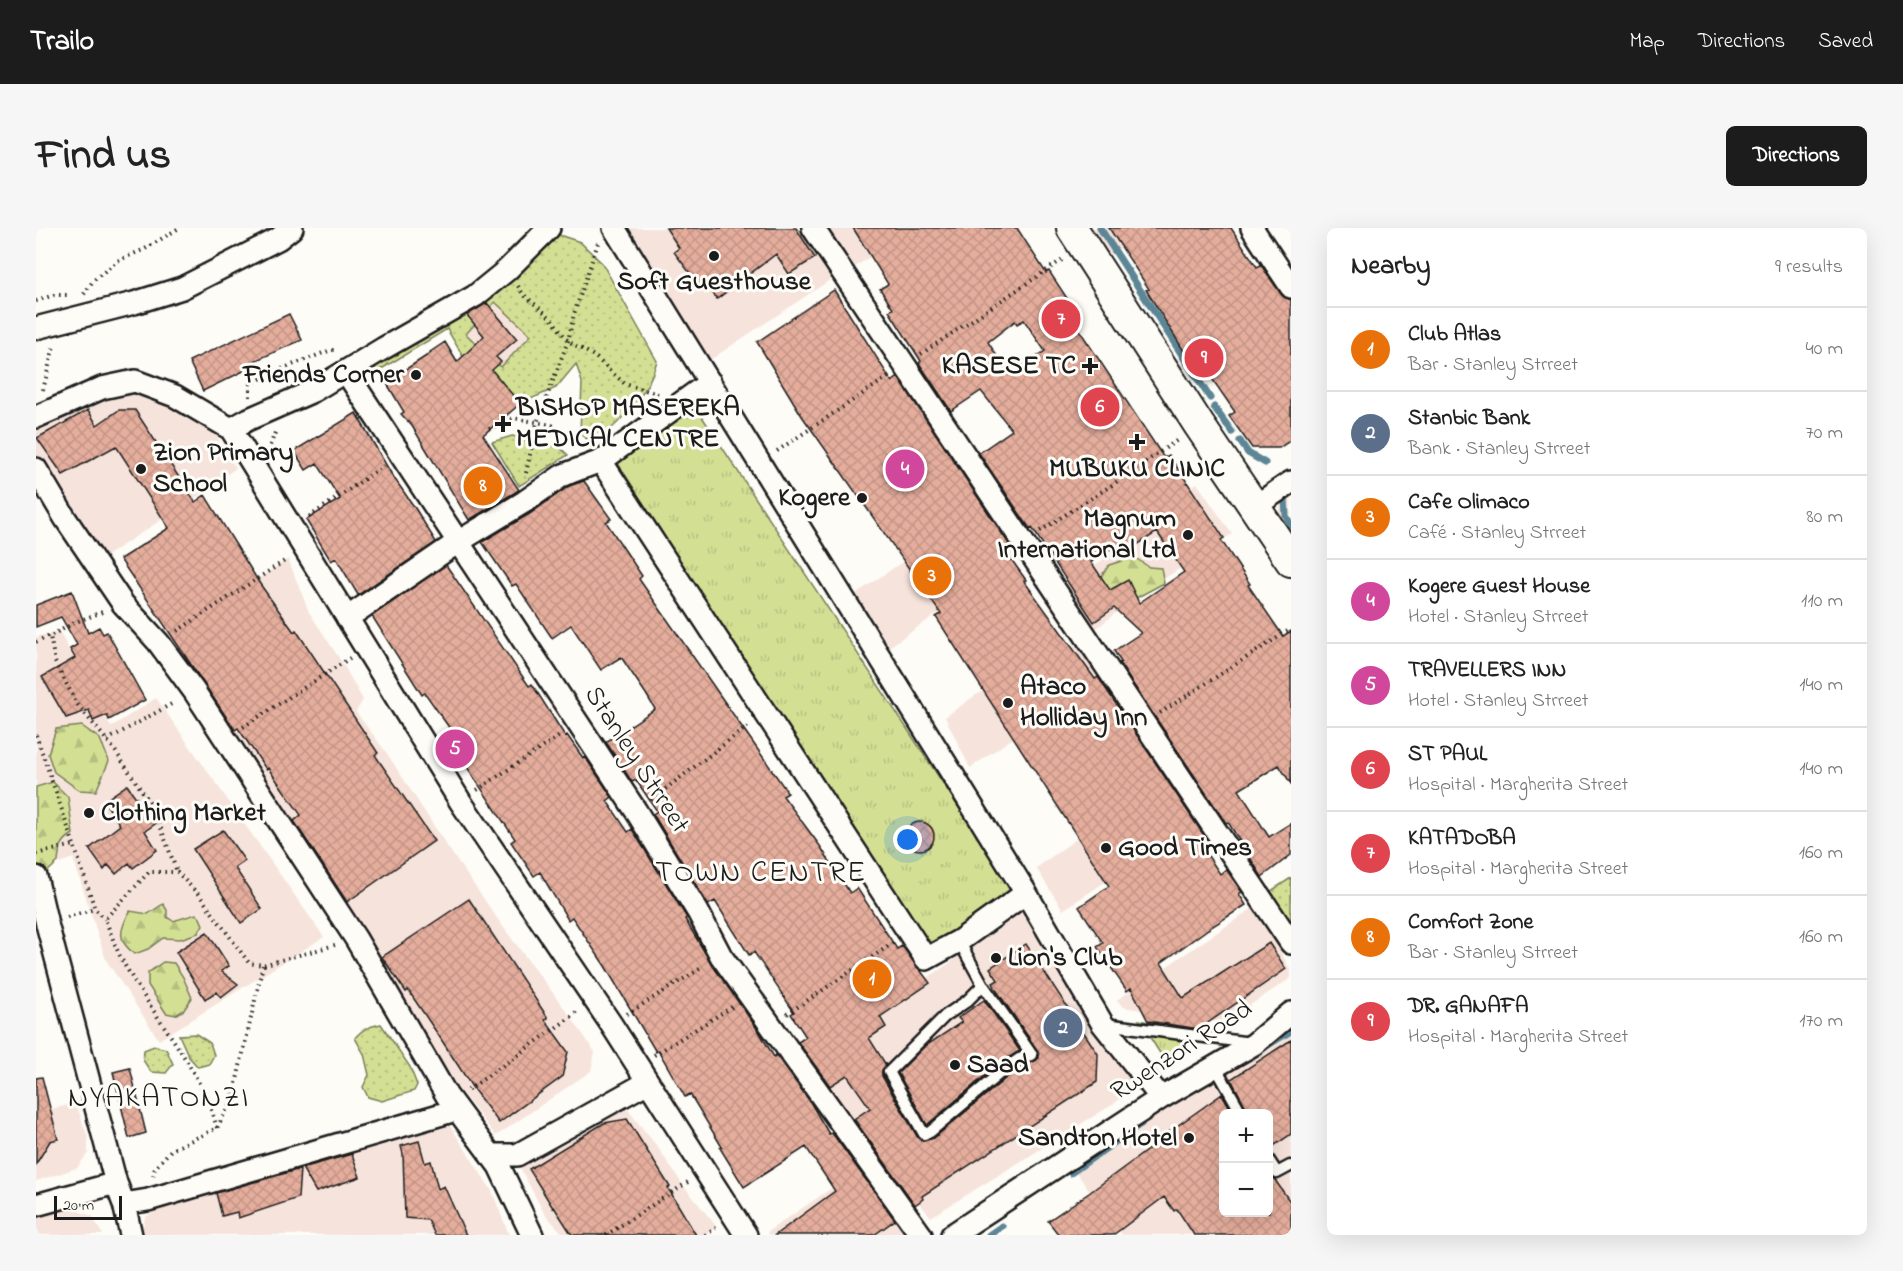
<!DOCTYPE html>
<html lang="en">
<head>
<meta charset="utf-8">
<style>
  body { margin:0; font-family:"Indie Flower",sans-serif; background:#f6f6f6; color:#222 }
  .controls { position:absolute; right:18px; bottom:18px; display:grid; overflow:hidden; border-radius:9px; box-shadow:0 6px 24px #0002 }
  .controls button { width:54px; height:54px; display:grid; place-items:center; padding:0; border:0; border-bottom:2px solid #e0e0e0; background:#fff; color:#222; font:30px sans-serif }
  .scale { position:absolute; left:18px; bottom:15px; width:68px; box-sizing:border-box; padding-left:6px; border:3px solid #1c1c1c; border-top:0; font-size:16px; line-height:21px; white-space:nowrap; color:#1c1c1c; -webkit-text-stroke:4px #fdfcf7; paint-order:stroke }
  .you { position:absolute; left:872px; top:612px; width:21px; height:21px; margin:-15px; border:4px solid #fff; border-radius:50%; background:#1a73e8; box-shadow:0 0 0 9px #1a73e833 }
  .badge { display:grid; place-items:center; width:39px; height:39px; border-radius:50%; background:#1c1c1c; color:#fff; font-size:20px; font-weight:700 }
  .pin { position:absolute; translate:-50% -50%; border:3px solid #fff; box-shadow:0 2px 6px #0006 }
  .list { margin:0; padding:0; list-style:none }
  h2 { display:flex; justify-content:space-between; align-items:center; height:78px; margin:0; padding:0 24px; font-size:26px }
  h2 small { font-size:20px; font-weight:400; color:#767676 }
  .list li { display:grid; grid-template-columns:39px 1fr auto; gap:18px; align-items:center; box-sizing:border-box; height:84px; padding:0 24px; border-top:2px solid #e0e0e0 }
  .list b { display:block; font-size:22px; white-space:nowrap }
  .list p { margin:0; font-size:20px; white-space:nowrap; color:#767676 }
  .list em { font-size:20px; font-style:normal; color:#767676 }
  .map { position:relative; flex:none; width:1255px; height:1007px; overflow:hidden; border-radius:9px }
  header { display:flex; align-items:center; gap:36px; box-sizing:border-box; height:84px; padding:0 30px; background:#1c1c1c; color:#fff }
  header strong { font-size:28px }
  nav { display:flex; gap:33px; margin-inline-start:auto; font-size:21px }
  .intro { display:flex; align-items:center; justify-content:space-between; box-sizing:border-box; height:144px; padding:0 36px }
  h1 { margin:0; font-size:42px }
  .button { padding:15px 27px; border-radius:9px; background:#1c1c1c; color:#fff; font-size:21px; font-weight:700 }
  main { display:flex; gap:36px; padding:0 36px }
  aside { flex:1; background:#fff; border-radius:9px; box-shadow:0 6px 24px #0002 }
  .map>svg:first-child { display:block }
</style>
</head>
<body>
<header>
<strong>Trailo</strong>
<nav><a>Map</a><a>Directions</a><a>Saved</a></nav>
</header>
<div class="intro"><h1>Find us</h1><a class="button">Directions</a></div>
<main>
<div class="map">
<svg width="1255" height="1007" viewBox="0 0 1255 1007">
  <defs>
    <pattern id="grass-dots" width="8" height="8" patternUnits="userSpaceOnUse" patternTransform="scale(1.5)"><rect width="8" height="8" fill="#d3e094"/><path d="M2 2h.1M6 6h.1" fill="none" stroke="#b5c07f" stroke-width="1.8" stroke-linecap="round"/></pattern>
    <pattern id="forest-firs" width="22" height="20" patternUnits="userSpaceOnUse" patternTransform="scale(1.5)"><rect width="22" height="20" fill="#d3e094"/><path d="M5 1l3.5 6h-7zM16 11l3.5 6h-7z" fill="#b5c07f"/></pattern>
    <pattern id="park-tufts" width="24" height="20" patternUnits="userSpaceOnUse" patternTransform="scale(1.5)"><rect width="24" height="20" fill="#d3e094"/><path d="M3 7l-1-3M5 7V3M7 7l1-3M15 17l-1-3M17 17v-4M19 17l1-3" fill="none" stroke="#b5c07f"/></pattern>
    <pattern id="building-cross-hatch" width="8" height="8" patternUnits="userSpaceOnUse" patternTransform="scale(1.5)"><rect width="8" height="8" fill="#e4ad9c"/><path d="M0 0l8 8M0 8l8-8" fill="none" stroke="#c39486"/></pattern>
  </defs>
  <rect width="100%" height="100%" fill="#fdfcf7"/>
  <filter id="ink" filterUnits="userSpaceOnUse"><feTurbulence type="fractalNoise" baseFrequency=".0167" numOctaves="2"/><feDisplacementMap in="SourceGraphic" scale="12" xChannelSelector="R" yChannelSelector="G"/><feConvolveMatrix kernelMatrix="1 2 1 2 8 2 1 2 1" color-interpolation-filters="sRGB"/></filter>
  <g filter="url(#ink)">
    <path fill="#f6e4dc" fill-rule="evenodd" d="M591 0H763L797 50 665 138Z
      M786 0H878L813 43Z
      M1052 0H1116L1069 30Z
      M460 74 495 107 465 139 430 106Z
      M95 161 112 163 173 195 200 240 163 267 64 332 0 238V193Z
      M1161 255 1196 306 1096 372 1057 403 1027 359 1084 320 1080 310Z
      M1255 257V310L1242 292 1247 263Z
      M948 278 984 329 847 423 815 369Z
      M252 331 273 384 307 436 327 472 320 484 350 524 411 618 470 703 535 789 559 824 555 843 460 908 390 820 119 419Z
      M23 403 75 499 120 470 288 709 123 812 70 732 37 630 0 644V409Z
      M1040 417 1066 453 997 496 934 540 909 489 940 467 974 449 982 459Z
      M1133 544 1164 591 1027 682 1000 640Z
      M1220 678 1255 743V750L1187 795 1087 779 1081 772Z
      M991 681 1096 843 1095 861 1079 875 895 989 765 838Z
      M1255 791V1007H1086L1034 936ZM1188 886H1232V984H1188Z
      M40 875 52 910V925L41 940 0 953V885Z
      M567 880 592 882 620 917 647 957 681 999 669 1007H528L508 985 482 936Z
      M398 894 413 896 456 963 473 1007H105L109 990 124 978Z
      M834 934 872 1007H733L731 1004Z
      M34 980 56 988 67 1007H0V990Z"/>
    <path fill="url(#grass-dots)" stroke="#787e58" stroke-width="1.5" fill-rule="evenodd" d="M514 4 544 14 566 35 621 133C610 171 587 191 558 216L544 206 546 154 540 136 520 160 479 178 458 181 411 101 337 146 345 128ZM459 74 495 107 465 139 430 106Z
      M476 208 523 219 532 227 483 258 456 214Z
      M1255 650V702L1232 665Z
      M345 796 374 839 381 857 378 863 346 873 332 869 327 859 333 847 328 826 319 810C326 801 334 798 345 796Z
      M160 806 174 815 178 827 173 836 162 839 153 829 143 807Z
      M118 818 130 821 137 836 130 845 115 844 107 832 108 822Z"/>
    <path fill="url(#forest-firs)" stroke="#787e58" stroke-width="1.5" d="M1098 329 1113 339 1125 340 1128 355 1087 377 1062 353 1073 337Z
      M46 498 64 511 73 533 60 563 43 562 18 544 12 526 20 501Z
      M17 554 32 569 37 606C25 613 23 621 22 634L11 644 0 645V559Z
      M127 676 131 682V689L137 693 160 686 164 690 167 697 162 705 144 711 127 710 112 721 99 726C80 713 84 701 94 683L112 686Z
      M127 734 138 735 147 749 156 770 148 782 140 787 130 785 112 757V745Z"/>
    <path fill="url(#park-tufts)" stroke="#787e58" stroke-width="1.5" d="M659 178 979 665 892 722 581 234Z
      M1103 792 1167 806 1127 830Z"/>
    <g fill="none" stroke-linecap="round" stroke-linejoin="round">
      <path stroke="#5c8696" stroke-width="7" d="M1064 0 1174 170
        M1178 179 1196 204
        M1204 213 1212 225 1229 235
        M1249 270 1250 288 1255 297
        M1232 817 1255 803
        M1035 945 1105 896
        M953 1007 966 998"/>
    </g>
    <path fill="url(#building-cross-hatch)" stroke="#1c1c1c" stroke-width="1.5" fill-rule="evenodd" d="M630 0H760L779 30 753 46 740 26 681 71 673 60 668 64 638 24 643 20Z
      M817 0H981L1010 45 1013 43 1046 93 1040 97 1128 230 1133 227 1188 310 1185 312 1214 356 1212 357 1247 408 1255 403V556L1243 537 1203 562 1233 609 1255 595V627L1226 649 1192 594 1190 595 1083 435 1085 434 1078 423 1105 405 1078 380 1058 394 996 300 994 301 943 225 976 202 945 163 915 183 883 135 885 133 853 83 857 81 844 61 852 56ZM988 92 1009 123 973 147 952 114 979 93 981 96ZM1121 304 1148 344 1103 375 1092 352 1074 362 1055 334 1087 313 1093 322Z
      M1073 0H1195L1221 39 1225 37 1245 66 1255 72V212L1243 220H1216L1193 188 1199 184 1168 139 1161 144 1110 62 1113 61Z
      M798 62 856 154 862 149 973 316 967 320 990 352 988 353 1059 451 1062 449 1169 609 1162 613 1184 646 1190 641 1206 664 1203 666 1210 677 1172 701 1125 735 1147 770 1233 715 1250 741 1163 801 1112 793 1095 760 1091 763 1061 719 1067 715 1043 679 1073 658 900 389 905 386 766 188 721 114Z
      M451 75 481 111 460 129 465 134 456 142 484 176 447 207 483 262 433 292 376 198 365 186 368 184 350 154 395 125 394 124 409 114 421 134 448 108 431 87Z
      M253 86 266 112 216 134 218 138 167 163 153 133Z
      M52 182 61 197 83 182H99L159 274 169 267 224 356 258 404 260 402 342 525 339 527 398 613 311 674 258 593 265 587 232 540 230 541 202 500 199 502 84 331 133 300 80 218 27 247 1 210Z
      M320 185 356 247 379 280 400 314 322 367 300 330 295 333 270 292 304 271 281 235 270 242 258 223Z
      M548 253 575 291 570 294 606 348 603 351 752 565 747 568 784 618 814 665 821 660 861 721 866 718 894 755 844 789 850 799 833 810 850 837 846 842V848L882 910 887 913 898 910 975 846 1003 830 1002 823 961 763 957 755 962 752 954 740 990 716 1062 826 1061 854 886 968 887 971 879 977 818 891 834 880 811 847 794 858 762 814 770 809 755 786 758 784 718 724 713 727 679 673 672 677 617 586 621 583 600 552 596 554 570 514 619 481 610 466 585 429 565 442 535 397 516 410 480 356 476 358 446 314 495 285 533 258Z
      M410 337 493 458 496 456 529 508 531 507 547 530 549 529 576 569 571 573 592 604 596 601 651 690 649 691 675 735 724 805 738 829 740 827 773 872 793 906 796 905 859 992 838 1007H739L799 963 770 919 708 959 684 920 686 919 654 866 649 869 622 822 620 824 569 738 536 689 532 692 504 644 498 648 475 614 479 611 413 512 419 508 389 465 386 467 336 388Z
      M36 363 52 405 63 399 67 406 71 404 109 472 73 492 71 487 57 493 53 482 30 490 6 449 39 430 34 421 41 417 25 389 0 399V377Z
      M91 557 119 596 109 603 121 622 97 640 93 635 80 646 72 637 68 642 53 621 84 597 68 573Z
      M870 608a14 14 0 1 1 28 0a14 14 0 1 1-28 0Z
      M187 602 209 633 199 640 226 681 205 695 157 621Z
      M433 671 512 790 509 792 532 824 526 849 463 895 438 862 401 805 372 762 370 764 346 729Z
      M171 704 193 738 185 743 202 756 185 769 180 764 169 771 140 724Z
      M948 772 984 823 965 834 891 897 862 845 888 819 926 794 922 790Z
      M1255 812V906L1233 921V885H1213L1195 851Z
      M94 840 110 905 93 910 77 844Z
      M6 849 22 911 14 913 0 936V850Z
      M1186 866 1197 885H1188V984H1233V946L1239 952 1255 975V1007H1158L1141 981 1138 983 1128 969 1077 1007H1023L1012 993 1053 965 1128 910 1127 908Z
      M591 891 634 959 632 960 660 1007H536L518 979 517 980 493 941 568 895Z
      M383 913 389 935 395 933 402 961 408 958 430 1007H399L392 992 369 990 367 926 365 918Z
      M316 926 324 949 280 964 266 940Z
      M264 941 262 970 202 990 201 984 186 988 180 965Z"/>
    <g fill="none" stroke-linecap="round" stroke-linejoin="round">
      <defs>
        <path id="lane" d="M923 713 947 757 931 773 909 788 853 844 888 906 894 904 970 840 983 831 996 827 947 757
          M1069 796 1215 815
          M1179 838 1206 886
          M1232 931 1241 945 1254 938"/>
        <path id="street" d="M578 0 990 665 1066 795 1125 870
          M777 0 1255 715
          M1216 0 1255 59
          M0 100 98 75 146 60 242 11 256 0
          M310 144 600 583 662 684 685 728 885 1007
          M674 154 565 233 890 731 923 713 990 665
          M0 189 66 160 99 153 139 168 195 201 424 573 575 796 710 1007
          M195 201 213 191 277 163 348 120 439 68 471 42 513 0
          M0 241 29 290 87 376 122 414 158 463 320 711 411 868 463 938 496 1007
          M1218 279 1255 254
          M311 390 422 314 488 274 527 247 565 233
          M0 649 11 696 80 955 88 976 95 1007
          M454 927H481L612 854
          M88 976 112 972 420 882
          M0 977 80 955
          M916 1007 1125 870 1218 816 1255 785"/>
        <path id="secondary" d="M1036 0 1163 197 1255 333"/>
      </defs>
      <use href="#lane" stroke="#1c1c1c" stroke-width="15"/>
      <use href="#street" stroke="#1c1c1c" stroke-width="26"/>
      <use href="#secondary" stroke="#1c1c1c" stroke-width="34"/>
      <path stroke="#1c1c1c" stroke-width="4" stroke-dasharray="1.5 4.5" stroke-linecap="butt" d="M482 58 487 66 515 90 532 113 558 128 589 156 622 166
        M48 66 57 53 81 33 109 21 143 0
        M0 73 18 67H34
        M885 126 1026 32
        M7 162 18 117
        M214 169V156L243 142 295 122H301
        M453 201 477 190 516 197 545 218
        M232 223 240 202
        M741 223 852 149
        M490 245 501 195 532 113 538 86 562 15
        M273 289 349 237
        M1004 303 1076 257 1143 211
        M66 384 40 394 14 408 19 434 41 476 78 521 118 581 141 644
        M141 403 250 332
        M0 414 14 407
        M1124 485 1255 401
        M207 499 314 430
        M0 507 38 617
        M71 512 139 474
        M441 562 525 507
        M615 572 712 498
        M0 626 38 617 59 681 69 691
        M31 689 59 681
        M591 786 667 739
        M751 786 857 715
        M618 827 696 779
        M432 862 535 789 542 782
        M181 900C163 835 113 785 83 726 78 715 74 703 69 691L113 644H141L164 668 213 735 227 737 299 717
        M117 948 119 940 135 922 181 900 197 869 227 737
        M570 1007 652 954
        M669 1007 680 1000"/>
      <use href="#lane" stroke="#fdfcf7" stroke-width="10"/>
      <use href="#street" stroke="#fdfcf7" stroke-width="21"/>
      <use href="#secondary" stroke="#fdfcf7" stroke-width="30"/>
    </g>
  </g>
  <g fill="#1c1c1c" stroke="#fdfcf7" stroke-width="2">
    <circle cx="678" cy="28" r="6"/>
    <path d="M1051 129h6v6h6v6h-6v6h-6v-6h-6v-6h6z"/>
    <circle cx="380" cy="147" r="6"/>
    <path d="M464 187h6v6h6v6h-6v6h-6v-6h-6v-6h6z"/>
    <path d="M1098 205h6v6h6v6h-6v6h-6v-6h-6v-6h6z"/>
    <circle cx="105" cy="241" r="6"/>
    <circle cx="826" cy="270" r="6"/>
    <circle cx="1152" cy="307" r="6"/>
    <circle cx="972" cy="475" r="6"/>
    <circle cx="53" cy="585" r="6"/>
    <circle cx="1070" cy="620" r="6"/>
    <circle cx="960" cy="730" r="6"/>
    <circle cx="919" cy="837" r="6"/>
    <circle cx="1153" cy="910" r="6"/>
  </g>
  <g text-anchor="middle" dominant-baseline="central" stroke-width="6" stroke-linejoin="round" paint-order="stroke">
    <g font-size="27" font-weight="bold" fill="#1c1c1c" stroke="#fdfcf7" text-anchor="start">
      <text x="678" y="54" text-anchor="middle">Soft Guesthouse</text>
      <text x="1040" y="138" text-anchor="end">KASESE TC</text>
      <text x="368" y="147" text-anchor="end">Friends Corner</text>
      <text x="480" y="180">BISHOP MASEREKA<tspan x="480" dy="31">MEDICAL CENTRE</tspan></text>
      <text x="117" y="225">Zion Primary<tspan x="117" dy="31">School</tspan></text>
      <text x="1101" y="241" text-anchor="middle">MUBUKU CLINIC</text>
      <text x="814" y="270" text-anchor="end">Kogere</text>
      <text x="1140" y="291" text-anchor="end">Magnum<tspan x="1140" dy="31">International Ltd</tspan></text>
      <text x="984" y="459">Ataco<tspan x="984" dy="31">Holliday Inn</tspan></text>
      <text x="65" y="585">Clothing Market</text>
      <text x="1082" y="620">Good Times</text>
      <text x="972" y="730">Lion's Club</text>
      <text x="931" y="837">Saad</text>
      <text x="1141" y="910" text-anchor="end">Sandton Hotel</text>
    </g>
    <g font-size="27" fill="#1c1c1c" stroke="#fdfcf7">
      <text transform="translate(600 532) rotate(57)">Stanley Strreet</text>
      <text transform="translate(1146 823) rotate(-33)">Rwenzori Road</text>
    </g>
    <g font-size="30" letter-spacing="1.5" fill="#1c1c1c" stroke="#fdfcf7">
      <text x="725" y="646">TOWN CENTRE</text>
      <text x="123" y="871">NYAKATONZI</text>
    </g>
  </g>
</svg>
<div class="controls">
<button>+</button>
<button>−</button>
</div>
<div class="scale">20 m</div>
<div class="you"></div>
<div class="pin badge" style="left:836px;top:751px;background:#e8710a">1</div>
<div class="pin badge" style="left:1027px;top:800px;background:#5c6f8a">2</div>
<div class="pin badge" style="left:896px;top:348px;background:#e8710a">3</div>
<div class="pin badge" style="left:869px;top:241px;background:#d1479c">4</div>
<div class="pin badge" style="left:419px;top:521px;background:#d1479c">5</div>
<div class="pin badge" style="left:1064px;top:179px;background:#e0444e">6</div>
<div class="pin badge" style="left:1025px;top:91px;background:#e0444e">7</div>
<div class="pin badge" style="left:447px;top:258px;background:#e8710a">8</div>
<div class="pin badge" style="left:1168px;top:130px;background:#e0444e">9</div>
</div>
<aside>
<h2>Nearby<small>9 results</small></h2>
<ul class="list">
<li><span class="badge" style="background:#e8710a">1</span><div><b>Club Atlas</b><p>Bar · Stanley Strreet</p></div><em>40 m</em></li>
<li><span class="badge" style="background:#5c6f8a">2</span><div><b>Stanbic Bank</b><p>Bank · Stanley Strreet</p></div><em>70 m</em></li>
<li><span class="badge" style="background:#e8710a">3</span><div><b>Cafe Olimaco</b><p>Café · Stanley Strreet</p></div><em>80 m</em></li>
<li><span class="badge" style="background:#d1479c">4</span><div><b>Kogere Guest House</b><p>Hotel · Stanley Strreet</p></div><em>110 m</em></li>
<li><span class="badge" style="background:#d1479c">5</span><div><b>TRAVELLERS INN</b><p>Hotel · Stanley Strreet</p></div><em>140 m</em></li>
<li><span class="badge" style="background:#e0444e">6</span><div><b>ST PAUL</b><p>Hospital · Margherita Street</p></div><em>140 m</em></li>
<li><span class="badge" style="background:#e0444e">7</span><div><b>KATADOBA</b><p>Hospital · Margherita Street</p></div><em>160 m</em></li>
<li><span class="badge" style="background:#e8710a">8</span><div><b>Comfort Zone</b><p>Bar · Stanley Strreet</p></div><em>160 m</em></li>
<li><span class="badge" style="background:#e0444e">9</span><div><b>DR. GANAFA</b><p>Hospital · Margherita Street</p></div><em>170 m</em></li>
</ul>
</aside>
</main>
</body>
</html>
